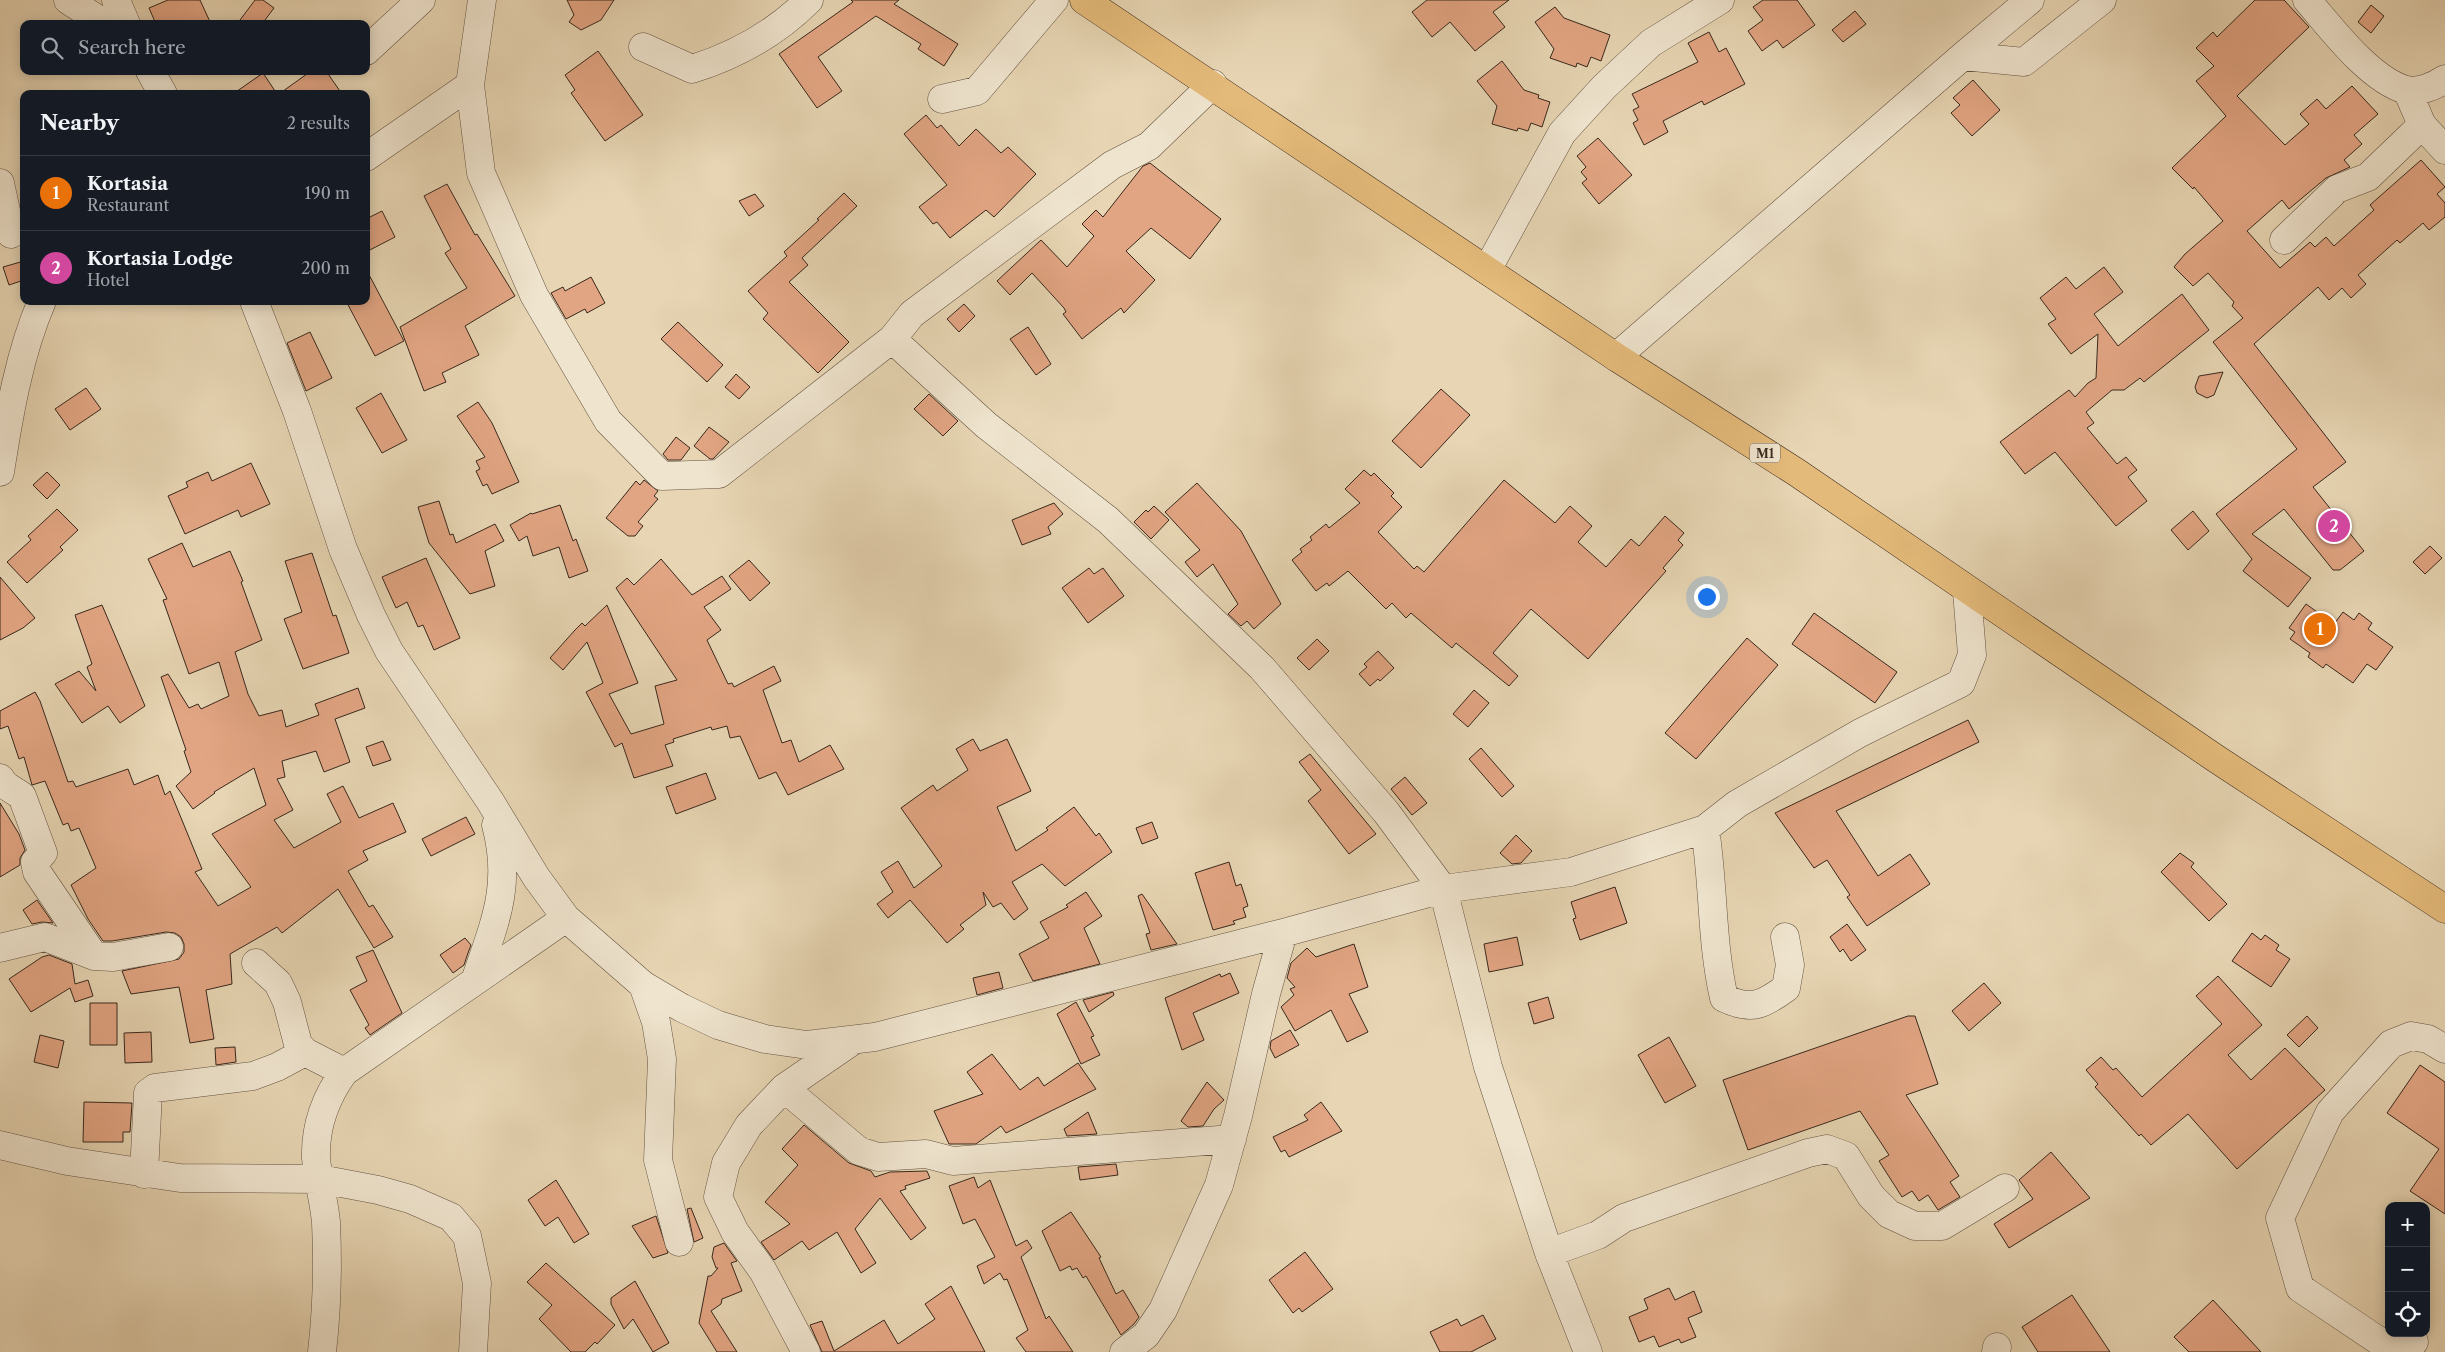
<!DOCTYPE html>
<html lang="en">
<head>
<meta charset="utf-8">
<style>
  body { margin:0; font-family:"Libre Caslon Text",serif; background:#242831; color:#f1f3f6 }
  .controls { position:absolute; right:15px; bottom:15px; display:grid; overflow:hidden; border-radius:10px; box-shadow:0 2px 12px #0003 }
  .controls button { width:45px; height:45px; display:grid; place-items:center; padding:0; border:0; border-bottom:1px solid #363941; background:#171b24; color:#f1f3f6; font:25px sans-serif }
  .you { position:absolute; left:1706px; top:596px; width:18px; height:18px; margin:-12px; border:4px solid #fff; border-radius:50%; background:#1a73e8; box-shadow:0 0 0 8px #1a73e833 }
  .badge { display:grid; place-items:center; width:32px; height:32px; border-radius:50%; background:#0f766e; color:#fff; font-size:16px; font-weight:700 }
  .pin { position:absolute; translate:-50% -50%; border:2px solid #fff; box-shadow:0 1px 5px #0006 }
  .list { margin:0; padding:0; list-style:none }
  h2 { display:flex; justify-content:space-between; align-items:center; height:65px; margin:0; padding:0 20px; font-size:21px }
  h2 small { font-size:16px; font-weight:400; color:#9ea1a6 }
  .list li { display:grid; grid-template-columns:32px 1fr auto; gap:15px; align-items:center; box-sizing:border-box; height:75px; padding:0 20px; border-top:1px solid #363941 }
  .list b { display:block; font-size:19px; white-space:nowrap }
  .list p { margin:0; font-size:16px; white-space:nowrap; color:#9ea1a6 }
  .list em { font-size:16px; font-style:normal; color:#9ea1a6 }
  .icon { flex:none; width:28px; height:28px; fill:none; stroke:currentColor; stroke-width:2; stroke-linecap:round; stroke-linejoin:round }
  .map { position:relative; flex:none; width:2445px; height:1352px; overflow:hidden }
  .search { position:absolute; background:#171b24; box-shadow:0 2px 12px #0003; left:20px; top:20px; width:350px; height:55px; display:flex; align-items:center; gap:12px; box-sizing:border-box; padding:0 18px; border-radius:10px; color:#9ea1a6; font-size:19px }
  .panel { position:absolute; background:#171b24; box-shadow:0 2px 12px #0003; left:20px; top:90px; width:350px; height:215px; border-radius:10px }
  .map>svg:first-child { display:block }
</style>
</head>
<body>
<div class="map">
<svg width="2445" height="1352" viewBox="0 0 2445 1352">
  <rect width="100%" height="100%" fill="#e7d5b3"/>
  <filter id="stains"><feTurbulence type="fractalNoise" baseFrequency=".004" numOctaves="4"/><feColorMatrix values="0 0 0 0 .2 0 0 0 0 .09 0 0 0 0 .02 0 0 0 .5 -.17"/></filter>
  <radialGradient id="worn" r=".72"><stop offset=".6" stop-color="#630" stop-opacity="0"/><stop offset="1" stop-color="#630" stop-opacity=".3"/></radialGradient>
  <path fill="#e2a583" stroke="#38281d" d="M168 0H200L211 24H156L149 8Z
    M255 0H263L274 8 262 24H237Z
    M567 0H614L601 20 581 30 569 22 574 15Z
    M851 0H899L894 4 958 44 944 66 918 49 921 44 876 16 818 57 842 91 817 108 779 54 853 2Z
    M1427 0H1509L1493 12 1505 27 1475 51 1450 22 1432 37 1412 12Z
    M1763 0H1797L1815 25 1783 48 1777 40 1762 51 1748 31 1763 20 1753 7Z
    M2255 0H2284L2309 27 2237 96 2285 145 2309 124 2300 114 2317 99 2326 109 2352 86 2378 114 2354 135 2362 144 2344 160 2350 167 2326 178 2289 209 2282 200 2247 231 2280 268 2310 242 2315 247 2326 237 2334 246 2374 210 2370 205 2421 160 2445 187 2437 194 2445 203V217L2429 230 2423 223 2400 243 2397 240 2358 275 2366 284 2351 298 2342 288 2329 300 2318 287 2254 344 2346 462 2313 487 2364 551 2340 570H2333L2284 509 2252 534 2311 578 2288 607 2243 571 2252 559 2216 514 2297 449 2213 342 2243 318 2232 306 2234 302 2208 273 2193 286 2174 267 2185 254 2223 221 2194 187 2193 189 2172 168 2226 116 2196 81 2214 66 2196 48 2213 32 2217 37Z
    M2371 5 2384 16 2371 33 2358 22Z
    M1555 7 1564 18 1610 35 1601 61 1591 57 1587 67 1577 63 1576 67 1550 58 1554 49 1535 22Z
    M1855 11 1866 24 1843 42 1832 30Z
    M1709 32 1719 52 1726 48 1745 84 1704 105 1702 101 1663 121 1668 132 1644 145 1633 123 1638 120 1633 110 1639 107 1632 94 1698 62 1688 43Z
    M598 51 643 115 605 141 571 93 575 90 565 75Z
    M1502 61 1524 90 1539 95 1538 98 1550 102 1542 127 1531 123 1528 131 1518 128 1517 131 1492 124 1497 106 1477 81Z
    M311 71H326L342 94H279Z
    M263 73 277 94H233Z
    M1973 80 2000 110 1972 136 1951 113 1960 105 1953 98Z
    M926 115 937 128 941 125 959 146 976 129 1001 153 1008 147 1036 174 994 217 986 210 950 238 937 222 933 224 919 207 947 185 904 134Z
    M1598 138 1632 175 1599 204 1582 183 1587 179 1581 172 1586 167 1577 156Z
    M1150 163 1221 219 1190 259 1151 228 1126 251 1155 280 1124 313 1121 308 1082 339 1063 314 1066 312 1064 308 1032 273 1010 295 997 281 1041 240 1067 267 1094 236 1082 224 1096 210 1103 217 1143 166Z
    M447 184 475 235 477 234 515 296 465 326 479 355 442 373 446 382 424 391 400 327 467 288 445 253 451 249 424 196Z
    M844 193 857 206 802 258 808 265 789 282 849 342 818 373 763 319 768 313 748 291 787 256 784 252 819 220 817 219Z
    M755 194 764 206 749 216 739 201Z
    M382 211 395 237 366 252V219Z
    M24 261V280L9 285 3 267Z
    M2104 267 2123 292 2094 314 2118 346 2182 294 2209 330 2144 382 2140 378 2124 390H2112L2086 412 2094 423 2087 428 2117 464 2126 457 2137 470 2128 477 2147 501 2116 526 2055 452 2025 474 2000 442 2069 390 2075 397 2088 383 2096 378 2098 334 2071 354 2048 324 2056 319 2040 298 2066 277 2076 289Z
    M366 269 404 341 375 356 346 301H366Z
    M591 277 605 303 587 313 585 309 566 319 551 293 563 287 565 291Z
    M964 304 975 316 959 332 947 319Z
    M678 322 723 365 707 382 661 339Z
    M1028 327 1051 364 1036 375 1010 339Z
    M310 332 332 378 306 391 287 343Z
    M2223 372 2214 395 2207 398 2197 393 2195 387 2199 376Z
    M736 374 750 387 739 399 725 387Z
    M86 388 101 409 70 430 55 409Z
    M1441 389 1470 415 1421 468 1392 441Z
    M381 393 407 440 382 453 356 408Z
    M929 394 958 421 943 436 914 409Z
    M478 402 492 423 519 482 492 494 487 484 483 486 476 471 480 469 476 461 485 457 457 416Z
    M709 427 729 442 713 459H710L694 446Z
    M676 437 690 448 681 460H668L663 454Z
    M251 463 270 504 241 517 238 510 185 534 168 496 188 487 186 482 208 472 212 481Z
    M1364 470 1371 476 1374 473 1394 493 1391 496 1402 507 1378 532 1414 569 1417 566 1424 572 1504 480 1555 523 1570 506 1592 526 1578 542 1606 567 1631 539 1639 546 1665 516 1684 533 1678 540 1683 545 1663 568 1666 571 1588 659 1531 609 1493 653 1518 676 1509 686 1456 643 1452 648 1411 613 1406 618 1392 603 1386 609 1348 571 1329 586 1327 583 1316 591 1292 560 1302 552 1300 549 1312 540 1310 537 1326 524 1329 528 1360 503 1345 489Z
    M47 472 60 485 47 499 33 485Z
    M644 480 658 491 654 496 658 499 638 522 643 526 635 536H628L606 518 636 481 640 485Z
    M1197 483 1241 531 1281 604 1254 629 1247 621 1241 626 1228 614 1238 604 1213 564 1197 577 1185 562 1200 550 1165 512Z
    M439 501 450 535 453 534 456 543 495 524 504 541 485 551 495 586 470 594 429 543 418 507Z
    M1054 503 1063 514 1048 527 1051 534 1022 545 1012 520Z
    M560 505 573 541 576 539 588 571 569 578 559 547 533 556 527 536 519 541 510 525 531 513 532 514Z
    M1154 506 1169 520 1151 539 1134 522 1146 510 1148 512Z
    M57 509 78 530 60 547 63 550 27 583 7 562 31 540 28 536Z
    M2193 511 2209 531 2188 550 2171 530Z
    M182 543 193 567 230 551 243 581 241 582 262 640 235 652 248 694 259 716 282 710 286 727 319 715 315 704 358 688 365 708 335 719 350 762 324 772 316 751 282 761 285 777 277 779 293 810 274 820 294 848 341 822 327 794 343 786 359 818 393 803 406 832 363 851 368 860 348 871 369 907 373 905 393 937 374 948 338 889 282 933 277 927 230 954 232 984 206 990 214 1039 190 1043 179 987 131 994 122 971 179 959 184 952V944L181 937 175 933 166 932 112 941H103L88 919 71 885 96 868 79 828 71 831 68 823 63 825 45 781 32 785 24 757 19 759 8 726 0 729V711L35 692 40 701 68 782 73 781 76 787 128 769 134 785 158 775 165 795 170 791 202 869 195 872 218 906 251 887 212 834 266 805 254 768 214 792 215 793 193 809 176 786 191 772 184 751 186 750 161 677 168 674 189 708 198 704 201 709 229 696 219 662 189 674 163 600 167 599 148 559Z
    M2430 546 2442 558 2425 574 2413 562Z
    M312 553 333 616 336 615 349 653 303 669 284 619 302 612 285 561Z
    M426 558 460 638 434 650 423 625 418 627 407 602 396 608 382 577Z
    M661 559 692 595 722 576 731 589 704 607 721 630 707 640 728 684 732 683 734 687 774 666 781 681 763 690 782 743 791 740 799 762 830 745 844 769 788 795 776 772 759 779 740 736 730 738 727 726 712 730 711 727 673 739 674 742 665 745 673 766 634 778 622 743 615 747 586 692 603 683 587 642 563 670 550 658 575 630 582 623 585 626 607 605 638 683 609 694 631 734 664 724 655 686 677 680 616 588 627 578 634 585Z
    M749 560 770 583 750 601 729 576Z
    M1089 568 1094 574 1103 568 1124 596 1088 623 1062 588Z
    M0 577 35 618 23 628 0 640Z
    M2306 604 2334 624 2343 612 2354 620 2359 613 2372 623 2368 629 2393 647 2376 670 2367 664 2353 683 2326 664 2323 668 2308 657 2310 653 2290 639 2295 632 2289 628Z
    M102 605 145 706 120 723 108 706 82 723 55 684 79 671 96 691 87 667 92 664 75 615Z
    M1814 613 1897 672 1875 703 1792 644Z
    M1747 638 1778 665 1696 759 1665 733Z
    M1317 639 1329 651 1309 670 1297 658Z
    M1378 651 1394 668 1380 681 1378 679 1370 686 1359 674 1367 667 1364 664Z
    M1474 690 1489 703 1468 727 1453 714Z
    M1968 720 1979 742 1836 811 1878 876 1910 854 1930 884 1867 926 1847 897 1850 895 1827 860 1814 868 1775 813Z
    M973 739 980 751 1007 739 1031 791 997 807 1016 851 1048 830 1046 828 1074 807 1096 836 1099 833 1112 852 1065 886 1042 864 1012 882 1028 909 1014 920 1001 903 993 907 983 892 986 905 960 925 964 929 947 943 910 900 888 918 877 904 893 892 881 872 898 861 914 888 942 866 901 808 933 785 937 791 968 770 956 749Z
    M383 741 391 760 373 766 366 747Z
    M1481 748 1514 786 1502 797 1469 759Z
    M1310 754 1376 834 1349 854 1308 801 1321 790 1299 762Z
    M706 773 716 799 676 814 666 787Z
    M1405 777 1427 803 1412 815 1391 789Z
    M0 803 19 834 25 850 20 858V865L0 877Z
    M466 817 475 834 431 856 422 839Z
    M1152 822 1158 838 1142 844 1136 828Z
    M1516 835 1532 851 1521 863 1512 864 1500 853Z
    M2180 853 2194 863 2191 867 2227 904 2209 921 2161 872Z
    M1229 862 1236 886 1241 884 1248 906 1243 908 1246 917 1233 921 1235 924 1213 930 1195 873Z
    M1615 887 1627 923 1580 940 1573 919 1576 918 1571 902Z
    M1086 892 1102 916 1084 928 1100 964 1033 981 1019 954 1049 938 1040 922 1068 907 1066 905Z
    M1142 894 1177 944 1151 950 1146 934 1150 933 1138 896Z
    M37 900 53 923 42 922 32 924 23 910Z
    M1847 924 1866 950 1851 961 1843 949 1840 952 1830 937Z
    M2252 933 2261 940 2265 935 2279 945 2276 950 2290 959 2271 987 2232 961Z
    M1517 937 1523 965 1489 972 1484 944Z
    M465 938 471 945 468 953 464 965 453 973 440 955Z
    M1354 944 1368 987 1349 994 1368 1032 1347 1042 1331 1010 1295 1031 1281 1007 1294 995 1290 989 1295 987 1287 978 1291 963 1307 948 1316 957Z
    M373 950 402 1013 370 1035 365 1028 369 1025 350 990 367 981 356 957Z
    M49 955 72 964 75 984 88 980 93 996 75 1002 70 988 31 1012 9 979 42 957Z
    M999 972 1003 988 977 995 973 978Z
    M1230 973 1239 993 1193 1013 1204 1040 1182 1050 1165 998 1220 974 1221 977Z
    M2218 976 2262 1025 2228 1055 2251 1080 2285 1048 2325 1090 2237 1169 2188 1114 2151 1145 2141 1134 2139 1136 2095 1087 2098 1084 2086 1070 2101 1057 2113 1070 2116 1068 2142 1097 2222 1024 2196 996Z
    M1984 983 2001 1003 1969 1031 1952 1011Z
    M1113 992 1114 995 1089 1012 1083 1000Z
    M1548 997 1554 1018 1534 1024 1528 1003Z
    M1076 1002 1094 1036 1091 1037 1100 1055 1081 1064 1057 1014Z
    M90 1003H117V1045H90Z
    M1908 1016H1915L1938 1084 1906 1095 1959 1176 1950 1182 1960 1197 1938 1210 1928 1195 1919 1201 1912 1191 1902 1197 1879 1161 1889 1155 1860 1111 1748 1150 1723 1080Z
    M2307 1016 2318 1028 2299 1047 2287 1035Z
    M1290 1030 1299 1045 1275 1058 1270 1048 1271 1041Z
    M151 1032 152 1062 125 1063 124 1033Z
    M40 1035 64 1041 58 1068 34 1062Z
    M1669 1037 1696 1086 1665 1103 1638 1055Z
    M235 1047 236 1062 216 1065 215 1048Z
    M992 1054 1020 1090 1038 1077 1044 1086 1078 1063 1096 1089 1006 1133 1001 1126 976 1144H949L934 1111 983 1094 967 1072Z
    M2420 1065 2445 1082V1214L2410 1191 2439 1149 2387 1113Z
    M1207 1082 1224 1100 1214 1109 1203 1126 1188 1127 1181 1121Z
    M84 1102 132 1103 130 1132H123V1142H83Z
    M1321 1102 1342 1131 1289 1157 1285 1150 1281 1152 1273 1137 1308 1120 1304 1115Z
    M1088 1112 1097 1134 1067 1136 1064 1129Z
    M804 1125 849 1163 871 1171 875 1177 890 1172 927 1171 930 1178 905 1186 906 1189 900 1191 926 1228 911 1240 880 1198 855 1229 876 1263 861 1273 837 1232 809 1250 802 1241 774 1260 761 1242 790 1224 765 1202 798 1165 782 1149Z
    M2051 1152 2090 1198 2009 1248 1994 1224 2033 1199 2019 1180Z
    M1116 1164 1118 1175 1080 1180 1078 1167Z
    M974 1177 978 1188 990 1180 1016 1246 1027 1240 1032 1248 1021 1257 1046 1319 1049 1316 1073 1352H1026L1016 1338 1028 1330 1007 1279 1004 1280 1000 1273 984 1284 977 1266 995 1257 975 1219 963 1224 949 1186Z
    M556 1180 589 1234 574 1243 558 1217 545 1226 528 1200Z
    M691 1208 703 1238 694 1242 687 1209Z
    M1071 1212 1101 1257 1099 1258 1116 1294 1123 1290 1139 1317 1134 1324 1121 1335 1086 1276 1083 1278 1077 1268 1072 1270 1070 1266 1060 1271 1042 1231Z
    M656 1216 668 1253 653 1258 632 1226Z
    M724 1243 737 1261 731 1263 742 1291 722 1299 721 1304 711 1311 737 1352H717L699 1323 708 1276H711L718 1268H716L712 1257 714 1247Z
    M1305 1252 1333 1289 1302 1312 1299 1308 1293 1313 1269 1280Z
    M546 1263 615 1325 597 1344 595 1342 585 1352H571L539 1319 552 1305 527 1282Z
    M635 1281 669 1343 653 1352 633 1319 624 1329 611 1304V1298Z
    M951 1286 985 1352H822L810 1325 822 1321 834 1351 884 1320 898 1344 935 1319 925 1304Z
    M1669 1288 1675 1300 1694 1291 1702 1312 1688 1318 1696 1337 1681 1343 1679 1339 1659 1347 1654 1336 1639 1342 1629 1317 1648 1309 1644 1299Z
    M2072 1295 2110 1352H2038L2022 1327Z
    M2213 1300 2261 1352H2189L2174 1337Z
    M1483 1315 1496 1339 1471 1352H1440L1430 1332 1457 1319 1461 1326Z"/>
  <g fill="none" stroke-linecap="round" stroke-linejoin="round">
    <defs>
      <path id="minor" d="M68 0 105 24
        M116 0 126 24
        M482 0 470 85 481 173 534 295 608 421 662 476 719 474 892 339 912 314 1112 165 1149 146 1213 84
        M2307 0C2331 28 2370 80 2406 90 2418 93 2435 86 2445 79
        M643 47 692 69C737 55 776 33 809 0
        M366 51 421 0
        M1963 56 2030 0
        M150 71 163 94
        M942 99 977 91 1054 0
        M2422 125 2445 150
        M366 157 470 85
        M0 183 11 234
        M2284 240 2337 189 2368 177 2422 125 2407 90
        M1487 270 1562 133 1604 87 1651 43 1720 0
        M254 301 297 411 343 549 371 615 389 651 490 801 536 877 566 918 643 985 682 1008 718 1025 765 1039 807 1045 875 1037 1283 933 1443 889 1571 872 1705 829 1737 804 1860 733 1961 683 1972 655 1967 591
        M892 339 986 425 1108 520 1262 668 1386 812 1443 889 1488 1067 1549 1253 1588 1352
        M1616 357 1963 56 2024 62 2102 0
        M0 472C9 415 19 354 42 301
        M0 778 5 785 22 796 43 853 35 862 37 872 94 956
        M1705 829C1714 886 1711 941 1724 998 1751 1011 1763 1005 1786 988L1790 965 1785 937
        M0 948 45 937 94 956 113 957 169 947
        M256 963 278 983 287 1002 298 1044 305 1052 344 1072
        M476 978C495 922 512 885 496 825
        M643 985 656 1022 662 1059 658 1160 679 1242
        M784 1088 859 1151 878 1157 926 1154 953 1161 1232 1139
        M0 1145 67 1161 180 1178 320 1179 378 1190 410 1199 451 1217 467 1236 477 1283 473 1352
        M144 1174 148 1093 155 1088 253 1076 277 1067 305 1052
        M1549 1253 1598 1235 1624 1218 1808 1153 1827 1149 1846 1156 1871 1196 1889 1214 1915 1226H1942L2005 1188
        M2414 1342 2382 1343 2300 1288 2280 1218 2330 1112 2391 1044 2411 1036 2428 1039 2445 1049
        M322 1352C327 1309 328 1266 326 1222 324 1201 318 1180 316 1158 315 1127 326 1097 344 1072L566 918
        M806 1352 763 1271 735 1232 718 1197 726 1163 749 1125 784 1088 851 1042
        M1124 1352 1146 1335 1163 1310 1219 1185 1238 1116 1266 994 1283 933
        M1996 1352 1997 1347"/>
      <path id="highway" d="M1084 0 1616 357 1796 472 2215 758 2445 909"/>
    </defs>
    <use href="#minor" stroke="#645342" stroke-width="29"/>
    <use href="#highway" stroke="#38281d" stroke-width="29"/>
    <use href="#minor" stroke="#efe4ce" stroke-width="28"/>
    <use href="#highway" stroke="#e4ba7a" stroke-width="28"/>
  </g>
  <g text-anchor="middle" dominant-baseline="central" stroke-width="4" stroke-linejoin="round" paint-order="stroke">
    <rect fill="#efe4ce" stroke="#6f6052" stroke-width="1" x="1750" y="443.5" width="30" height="19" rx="4"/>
    <g font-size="12" font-weight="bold" fill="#38281d">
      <text x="1765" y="453">M1</text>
    </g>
  </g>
  <rect width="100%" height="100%" filter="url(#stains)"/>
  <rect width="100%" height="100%" fill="url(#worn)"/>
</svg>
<div class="controls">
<button>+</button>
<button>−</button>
<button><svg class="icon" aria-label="locate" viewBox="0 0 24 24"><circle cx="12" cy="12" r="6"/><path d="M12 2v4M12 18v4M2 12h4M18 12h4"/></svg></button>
</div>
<div class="you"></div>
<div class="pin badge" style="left:2320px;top:629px;background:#e8710a">1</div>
<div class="pin badge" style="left:2334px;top:526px;background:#d1479c">2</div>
<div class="search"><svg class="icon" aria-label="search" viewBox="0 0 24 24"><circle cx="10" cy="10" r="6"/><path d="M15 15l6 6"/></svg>Search here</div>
<section class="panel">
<h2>Nearby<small>2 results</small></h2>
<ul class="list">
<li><span class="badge" style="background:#e8710a">1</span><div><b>Kortasia</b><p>Restaurant</p></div><em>190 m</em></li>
<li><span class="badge" style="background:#d1479c">2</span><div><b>Kortasia Lodge</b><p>Hotel</p></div><em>200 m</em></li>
</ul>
</section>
</div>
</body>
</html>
